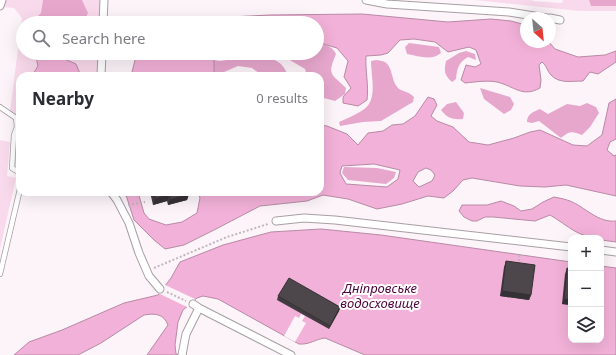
<!DOCTYPE html>
<html lang="en">
<head>
<meta charset="utf-8">
<style>
  body { margin:0; font-family:"Noto Sans",sans-serif; background:#f2f2f3; color:#2b2b33 }
  .controls { position:absolute; right:12px; bottom:12px; display:grid; overflow:hidden; border-radius:8px; box-shadow:0 4px 16px #0002 }
  .controls button { width:36px; height:36px; display:grid; place-items:center; padding:0; border:0; border-bottom:1px solid #e1e1e2; background:#fff; color:#2b2b33; font:20px sans-serif }
  .compass { position:absolute; left:520px; top:12px; width:36px; height:36px; border-radius:50%; background:#fff; box-shadow:0 4px 16px #0002; rotate:153deg }
  .list { margin:0; padding:0; list-style:none }
  h2 { display:flex; justify-content:space-between; align-items:center; height:52px; margin:0; padding:0 16px; font-size:17px }
  h2 small { font-size:13px; font-weight:400; color:#7c7c81 }
  .icon { flex:none; width:22px; height:22px; fill:none; stroke:currentColor; stroke-width:2; stroke-linecap:round; stroke-linejoin:round }
  .map { position:relative; flex:none; width:616px; height:355px; overflow:hidden }
  .search { position:absolute; background:#fff; box-shadow:0 4px 16px #0002; left:16px; top:16px; width:308px; height:44px; display:flex; align-items:center; gap:10px; box-sizing:border-box; padding:0 14px; border-radius:22px; color:#7c7c81; font-size:15px }
  .panel { position:absolute; background:#fff; box-shadow:0 4px 16px #0002; left:16px; top:72px; width:308px; height:124px; border-radius:12px }
  .map>svg:first-child { display:block }
</style>
</head>
<body>
<div class="map">
<svg width="616" height="355" viewBox="0 0 616 355">
  <rect width="100%" height="100%" fill="#fcf4f9"/>
  <path fill="#f9daec" d="M0 0H104L103 23H23V53H35L38 66 32 76H20V173L12 168 17 127 10 111 22 18 14 8 0 7Z
    M476 0H532L533 1 562 3 563 0H589L591 6H616V11H579Z
    M53 53H102L101 76H81L76 64 55 55Z
    M0 140 10 142 7 176 16 178 0 249Z"/>
  <path fill="#e7a7cd" d="M43 0H82L88 13 83 23H34L33 21 41 13Z
    M589 0H616V6H591Z
    M409 43 439 47 441 53C432 61 418 56 407 54L405 47Z
    M317 44C325 44 332 46 336 54 327 76 331 73 346 88L345 94 335 101 320 97V76H307L305 69 283 56 258 54 226 57 222 53H317Z
    M466 51 475 54 476 60 468 57C459 62 457 68 456 79L452 82C444 75 444 71 446 61L459 53Z
    M264 56C276 60 283 62 288 76H263L252 68 238 66 215 76 211 69 212 60 220 61 241 58Z
    M376 60C378 60 383 61 385 62 393 67 391 81 398 88 402 92 407 90 414 97L413 102 381 121 363 122 340 126 339 122C347 118 364 112 369 104 376 93 371 73 371 61Z
    M480 88 510 97 514 104 511 110 504 114 484 99Z
    M456 102 464 113 463 119C453 120 447 118 441 110L447 104Z
    M587 103 596 107 599 113 590 127 582 135C571 131 570 131 561 138L539 121 532 123 527 122C527 114 533 112 540 109L548 114 567 104 580 106Z
    M344 167 377 168 396 172 394 178 386 184 348 180 342 173Z"/>
  <path fill="#f2b1d8" stroke="#b88aa5" fill-rule="evenodd" d="M362 14 448 22 491 19 511 21 526 25V42H549L555 49 578 57 605 55 616 51V62L598 74 590 72 583 81C572 81 559 84 551 75 547 71 547 66 542 62L539 65 541 80 540 88C522 98 514 86 497 82 487 80 475 82 465 83L461 80 466 65 475 67 481 64 476 50 469 47 448 52 435 42 414 39 400 40 388 53 381 55 366 56C365 71 369 85 367 100L358 106 343 103V97L351 88 344 77 348 61 337 48 317 42V23H182L189 19 270 15Z
    M35 53H53L55 55 76 64 81 76H32L38 66Z
    M140 53H181L183 56C190 57 194 54 200 53 204 52 209 53 214 53V76H172L166 74 160 76H131L136 56Z
    M428 97 434 99 437 105 431 116 437 121 453 127 469 142 488 145 514 138 530 132 540 130 573 145 587 146 602 135 609 103 616 99V139L610 142 607 150 614 156 616 155V196L566 185 545 187 520 186 472 178 463 180 453 191 444 198 428 196 402 204 377 209 348 199 323 195 307 201 260 206 216 229 184 245 165 249 154 240 134 220 125 192H138L144 213 149 219 166 225 182 222 197 213 200 198 198 192H252L255 194 260 192H320V125L327 126 347 134 358 145 368 133 383 131 392 125 403 124 415 116ZM374 164 400 170 398 179 387 187 346 184 340 173 342 166ZM426 168 431 170 435 175 432 181 419 187 413 181 418 172Z
    M554 197C559 198 565 199 570 201 585 207 598 223 616 221V242L601 240V238C578 238 569 226 550 215L535 221 493 217H485L477 221H472L464 217 459 211 462 205H487L501 201 514 206 521 211 532 209 543 202Z
    M321 229 381 235 571 262V340H601V266L616 268V355H365L325 338C316 339 309 345 299 344L218 299 203 296 197 298 183 310 178 322 175 345 176 354 182 355H147L168 325C164 314 155 313 144 315L101 343 78 355H14L29 342 62 330 124 303 158 295 171 278 180 262 223 245 271 232Z"/>
  <path fill="#fcf4f9" d="M163 284 195 299 192 306 189 308 158 293Z
    M301 314 305 316 302 321 306 323 295 342 284 336 295 316 299 318Z"/>
  <g fill="none" stroke-linecap="round" stroke-linejoin="round">
    <defs>
      <path id="service" d="M0 107 16 118 17 127 14 135 12 168 20 173
        M0 274 20 189"/>
      <path id="pedestrian" d="M366 0 387 4 509 12 547 18
        M0 6 2 0
        M550 18 560 20
        M103 23 104 0
        M101 76 102 53
        M111 192 117 200 129 223 139 253 149 276 160 289
        M276 221 304 218 335 220 571 247
        M601 250 616 252
        M199 308 291 355
        M182 355 186 334 199 308 193 304"/>
    </defs>
    <use href="#service" stroke="#a79fa3" stroke-width="6"/>
    <use href="#pedestrian" stroke="#a79fa3" stroke-width="9"/>
    <path stroke="#beb7bb" stroke-width="2" stroke-dasharray="2 2" stroke-linecap="butt" d="M128 205 145 202
      M519 265V255
      M154 268 227 237 268 224
      M167 292 186 301"/>
    <use href="#service" stroke="#fff" stroke-width="4.5"/>
    <use href="#pedestrian" stroke="#fff" stroke-width="7"/>
  </g>
  <path fill="#423c40" d="M150 192H189V194L187 200 168 205 167 201 153 205Z
    M506 261 531 295 529 300 500 296 504 267Z
    M567 268 571 269V305L562 304 565 274Z
    M278 296 340 307 339 311 329 329 277 300Z"/>
  <path fill="#363134" d="M189 194 187 200 168 205 170 200Z
    M169 195 167 201 153 205 155 199Z
    M502 291 531 295 529 300 500 296Z
    M564 299 571 300V305L562 304Z
    M340 307 339 311 329 329 330 326Z"/>
  <path fill="#4d464a" stroke="#363134" d="M153 192H189V194L170 200 169 195 155 199Z
    M506 261 535 265 531 295 502 291Z
    M567 268 571 269V300L564 299Z
    M289 278 340 307 330 326 278 296Z"/>
  <g text-anchor="middle" dominant-baseline="central" stroke-width="4" stroke-linejoin="round" paint-order="stroke">
    <g font-size="13" font-style="italic" fill="#50043c" stroke="#fff">
      <text x="380" y="288">Дніпровське<tspan x="380" dy="15">водосховище</tspan></text>
    </g>
  </g>
</svg>
<div class="controls">
<button>+</button>
<button>−</button>
<button><svg class="icon" aria-label="layers" viewBox="0 0 24 24"><path d="M12 4l9 5-9 5-9-5zM3 14l9 5 9-5"/></svg></button>
</div>
<svg class="compass" viewBox="-18 -18 36 36"><path d="M0-13l5 13h-10z" fill="#e53935"/><path d="M0 13l5-13h-10z" fill="#7c7c81"/></svg>
<div class="search"><svg class="icon" aria-label="search" viewBox="0 0 24 24"><circle cx="10" cy="10" r="6"/><path d="M15 15l6 6"/></svg>Search here</div>
<section class="panel">
<h2>Nearby<small>0 results</small></h2>
<ul class="list">
</ul>
</section>
</div>
</body>
</html>
